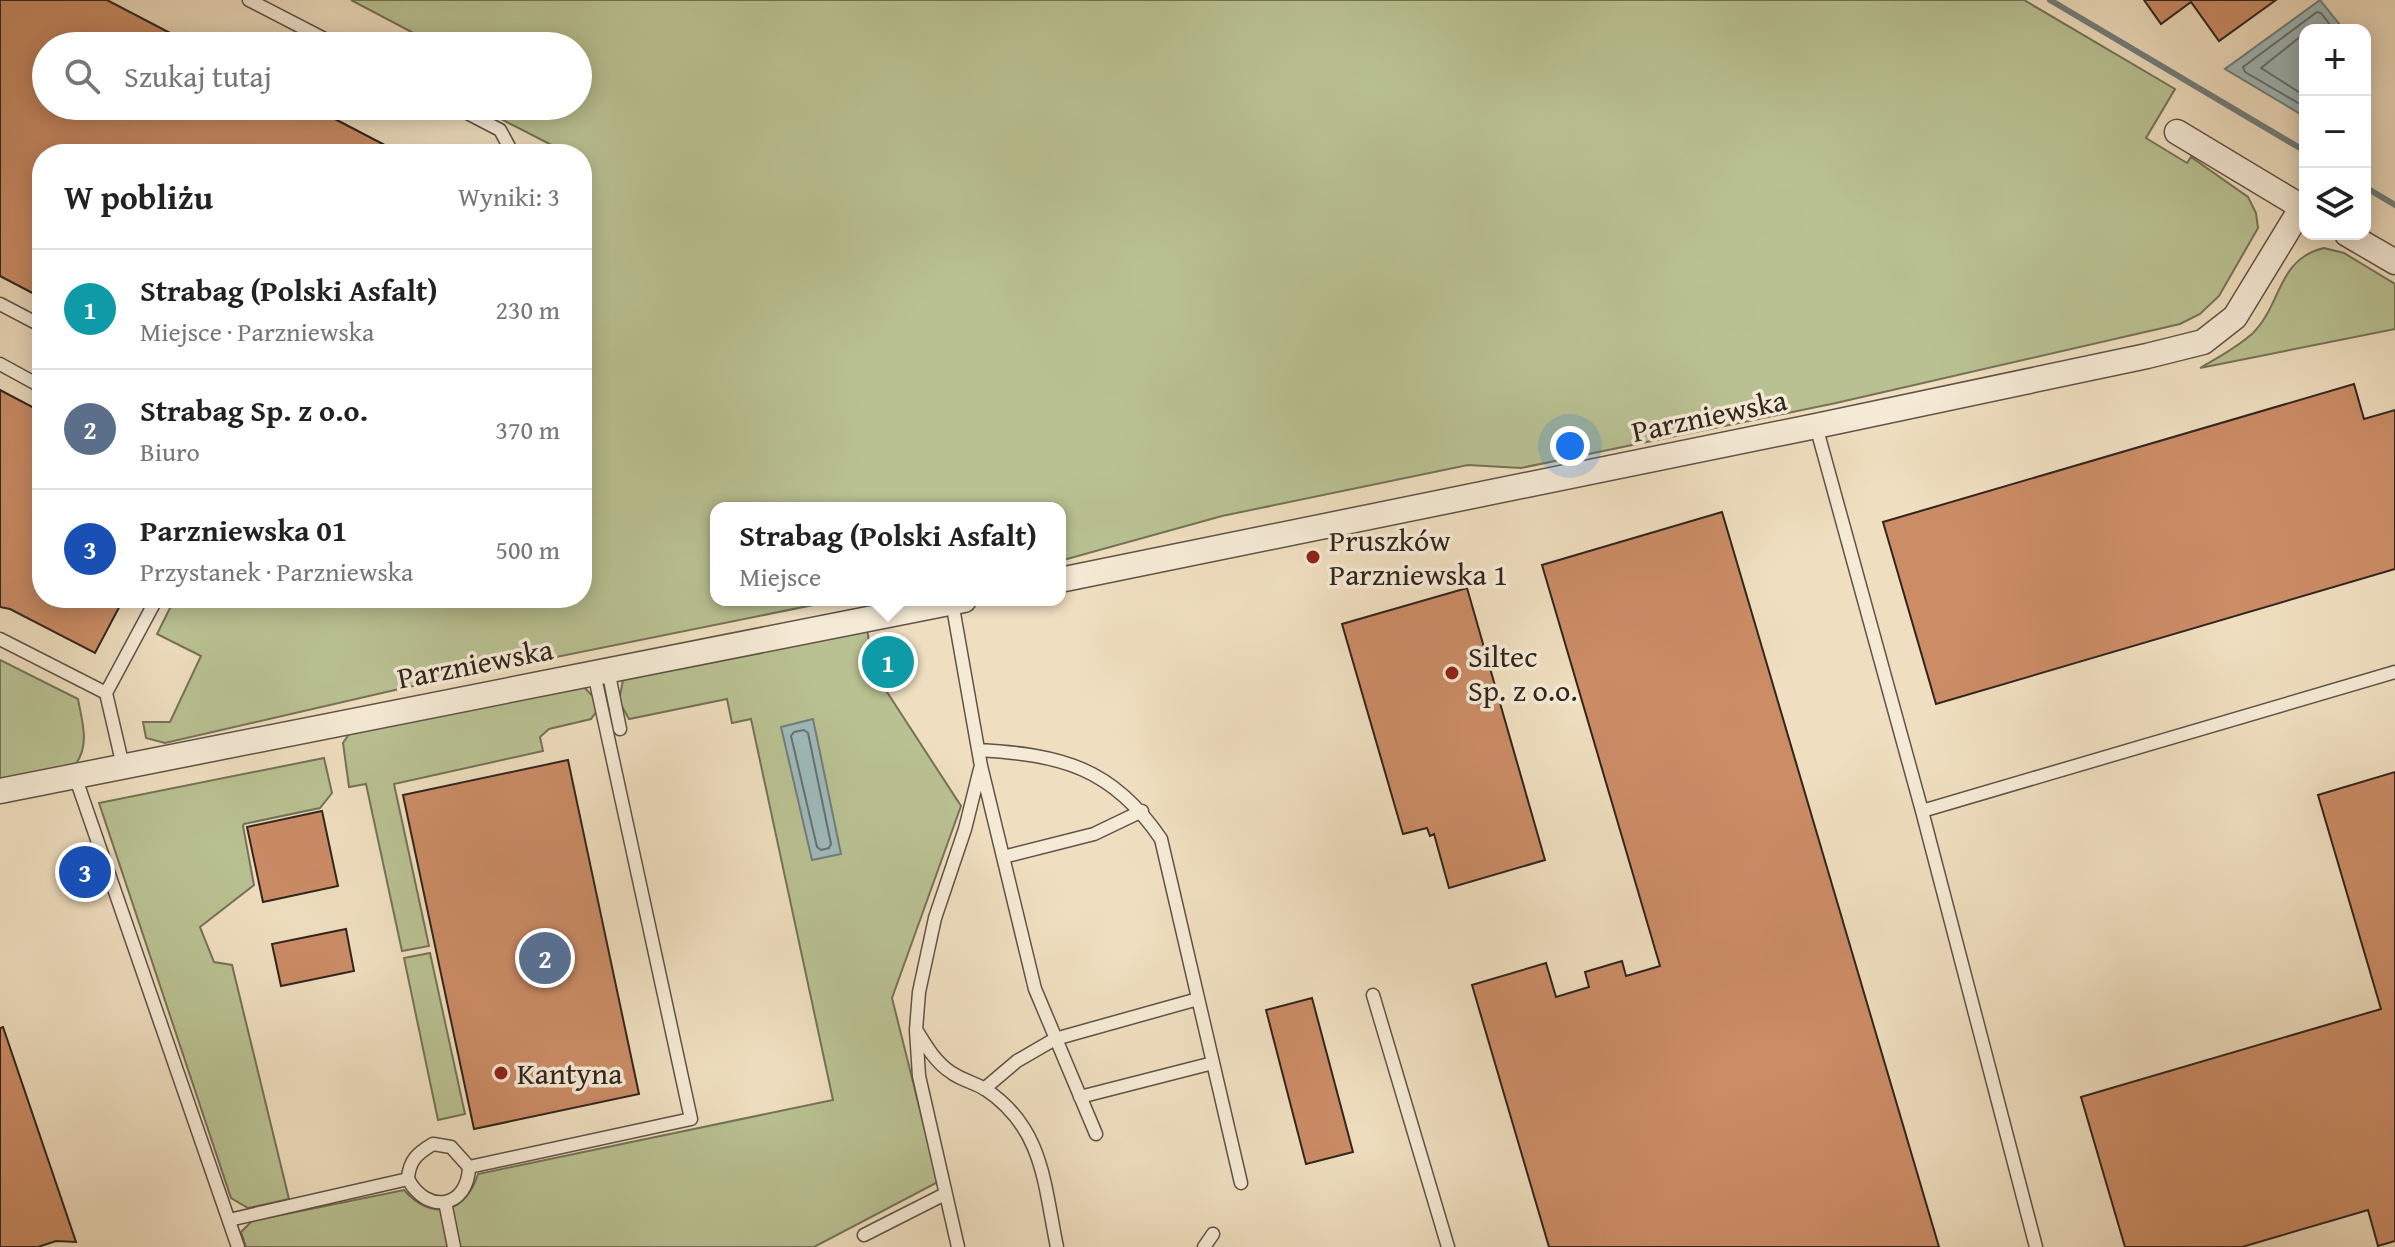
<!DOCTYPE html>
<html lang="pl">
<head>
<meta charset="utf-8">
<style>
  body { margin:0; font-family:"Gentium Book Plus",serif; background:#f2f2f2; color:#222 }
  .controls { position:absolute; right:24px; top:24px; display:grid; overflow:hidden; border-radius:16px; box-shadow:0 4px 20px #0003 }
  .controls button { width:72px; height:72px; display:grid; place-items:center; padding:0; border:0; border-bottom:2px solid #e0e0e0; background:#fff; color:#222; font:40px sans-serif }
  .you { position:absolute; left:1570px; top:446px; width:28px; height:28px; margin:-20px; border:6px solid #fff; border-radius:50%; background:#1a73e8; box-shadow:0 0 0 12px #1a73e833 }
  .badge { display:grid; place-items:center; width:52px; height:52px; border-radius:50%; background:#2563eb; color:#fff; font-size:26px; font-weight:700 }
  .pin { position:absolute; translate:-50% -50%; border:4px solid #fff; box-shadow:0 2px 8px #0006 }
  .popup { position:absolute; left:710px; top:502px; width:356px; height:104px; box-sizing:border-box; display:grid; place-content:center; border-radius:16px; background:#fff; filter:drop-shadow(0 2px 6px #0005); font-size:26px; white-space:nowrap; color:#767676 }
  .popup b { font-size:30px; color:#222 }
  .popup::after { content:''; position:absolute; left:50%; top:100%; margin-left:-16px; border:16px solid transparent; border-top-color:#fff }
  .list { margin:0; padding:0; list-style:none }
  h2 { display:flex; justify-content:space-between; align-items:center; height:104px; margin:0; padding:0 32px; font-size:34px }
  h2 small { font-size:26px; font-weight:400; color:#767676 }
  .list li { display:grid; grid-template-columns:52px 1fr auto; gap:24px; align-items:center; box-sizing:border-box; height:120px; padding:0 32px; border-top:2px solid #e0e0e0 }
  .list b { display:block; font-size:30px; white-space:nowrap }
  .list p { margin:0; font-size:26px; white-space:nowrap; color:#767676 }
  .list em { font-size:26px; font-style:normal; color:#767676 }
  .icon { flex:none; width:44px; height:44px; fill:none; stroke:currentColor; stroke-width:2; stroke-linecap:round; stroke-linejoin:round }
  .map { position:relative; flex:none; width:2395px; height:1247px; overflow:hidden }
  .search { position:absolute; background:#fff; box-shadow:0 4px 20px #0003; left:32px; top:32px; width:560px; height:88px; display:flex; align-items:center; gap:20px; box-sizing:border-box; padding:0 28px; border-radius:44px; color:#767676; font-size:30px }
  .panel { position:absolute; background:#fff; box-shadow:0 4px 20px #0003; left:32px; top:144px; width:560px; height:464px; border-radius:32px }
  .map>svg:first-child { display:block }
</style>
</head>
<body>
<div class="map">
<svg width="2395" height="1247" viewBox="0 0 2395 1247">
  <rect width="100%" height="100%" fill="#efdebf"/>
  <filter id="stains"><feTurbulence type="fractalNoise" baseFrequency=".0025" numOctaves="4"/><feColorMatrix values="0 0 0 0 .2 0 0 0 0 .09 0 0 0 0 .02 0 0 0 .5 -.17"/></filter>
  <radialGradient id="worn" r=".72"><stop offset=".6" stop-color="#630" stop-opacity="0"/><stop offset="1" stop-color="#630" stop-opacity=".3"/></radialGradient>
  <path fill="#b9c192" stroke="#747358" stroke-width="2" d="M351 0H2024L2175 89 2146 138 2187 163 2191 157 2248 197 2256 213 2258 228 2219 296 2200 314 2180 324 1836 403 1521 468 1468 465 1222 516 1060 561V508H716V600H838L408 687 165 743 146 738 143 722H170L201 656 157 634 175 598H582L584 162 582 154H569L476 106H578V46H438Z
    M2324 248 2344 253 2395 284V329L2200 368C2217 358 2238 347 2253 333 2282 304 2277 259 2324 248Z
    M867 629 874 672 961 806 892 998 938 1182 814 1247H246L241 1232 252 1221 404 1190C432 1222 466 1213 478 1174L833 1100 751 719 732 723 727 699 629 719 619 701 623 680Z
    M0 660 78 699C82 722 90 743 76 764L0 782Z
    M582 685 601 705 591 719 549 729 540 737 543 751 394 784 429 946 402 951 366 784 349 787 343 743 349 734Z
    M324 758 332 793 320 808 244 824 243 826 254 885 200 927 214 962 232 965 289 1199 248 1208 231 1198 99 803Z
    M430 953 465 1114 438 1120 404 958Z"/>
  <path fill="#9ebabb" stroke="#727e7d" stroke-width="2" d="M2320 0 2344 30H2305V113L2302 115 2225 69Z
    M813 719 841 854 812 860 781 727Z"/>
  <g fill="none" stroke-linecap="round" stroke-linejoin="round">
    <path stroke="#67706d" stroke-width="2" d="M2305 33 2261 68 2305 96
      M2305 107 2245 72 2243 67 2317 12 2321 13 2334 30
      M804 730 808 733 831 844 829 848 821 850 817 847 791 736 794 732Z"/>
    <path stroke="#727e7d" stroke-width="6" d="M2050 0 2305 151
      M2365 187 2395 205"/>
  </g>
  <path fill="#cb8c66" stroke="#30251f" stroke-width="2" d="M0 0H107L195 46H46V106H310L402 154H42V298L0 276Z
    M2144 0H2276L2219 41 2191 2 2161 24Z
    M2354 384 2364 419 2395 410V569L1936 704 1883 522Z
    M0 390 42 412V598H124L95 653 10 609 0 607Z
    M1722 512 1939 1247H1549L1472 985 1546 963 1556 997 1589 987 1585 972 1622 961 1626 976 1660 966 1542 565Z
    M1467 588 1545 860 1449 888 1434 834 1430 836 1427 828 1403 834 1342 624Z
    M568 760 639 1094 474 1129 403 795Z
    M2395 772V1241L2378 1246 2368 1210 2242 1247H2125L2081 1097 2381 1009 2318 795Z
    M322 811 338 886 263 902 247 827Z
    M346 929 354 971 281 986 272 944Z
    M1312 998 1353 1152 1306 1164 1266 1010Z
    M3 1027 76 1242 56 1241 38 1247H0V1028Z"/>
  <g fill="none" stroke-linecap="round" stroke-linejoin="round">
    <defs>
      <path id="service" d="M249 0 338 46
        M454 106 500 130 513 154
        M0 304 42 326
        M0 364 42 387
        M1816 426 1922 811 2036 1247
        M952 602 981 766 1035 989 1096 1134
        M0 639 106 693
        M608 670 620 729
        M979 750C1061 755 1112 767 1161 839L1241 1183
        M123 766 106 693 157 598
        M75 776 238 1247
        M1922 811 2395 672
        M1003 857 1094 834 1142 811
        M1373 995 1448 1247
        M917 1031C926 1046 936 1063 952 1073 962 1080 975 1083 985 1089 1044 1128 1044 1185 1057 1247
        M984 1089 1017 1061 1055 1039 1198 999
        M1080 1097 1213 1063
        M408 1179C427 1215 468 1208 469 1167
        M445 1202 454 1247
        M229 1220 408 1179C409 1160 418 1153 433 1144L451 1147 469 1167 691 1119 594 673
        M864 1235 945 1194
        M958 1247 919 1076 916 1030 919 992 935 918 965 829 980 769
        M1204 1247 1213 1234"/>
      <path id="minor" d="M2177 132 2305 209
        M2347 234 2395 262
        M1060 580 1816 426 2147 356 2203 342 2235 317 2302 207
        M0 791 964 600"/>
    </defs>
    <use href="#service" stroke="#605347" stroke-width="15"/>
    <use href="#minor" stroke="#605347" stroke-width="27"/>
    <use href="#service" stroke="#f5ead5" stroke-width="12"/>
    <use href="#minor" stroke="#f5ead5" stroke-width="24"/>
  </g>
  <g fill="#8f2418" stroke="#f5ead5" stroke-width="3">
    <circle cx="1313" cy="557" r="8"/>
    <circle cx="1452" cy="673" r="8"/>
    <circle cx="501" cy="1073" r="8"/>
  </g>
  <g text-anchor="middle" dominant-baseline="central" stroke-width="7" stroke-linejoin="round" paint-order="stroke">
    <g font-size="30" fill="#30251f" stroke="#f5ead5">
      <text transform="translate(1709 415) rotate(-12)">Parzniewska</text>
      <text transform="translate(475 663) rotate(-11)">Parzniewska</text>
    </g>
    <g font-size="30" fill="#30251f" stroke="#f5ead5" text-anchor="start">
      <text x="1329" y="540">Pruszków<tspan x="1329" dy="34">Parzniewska 1</tspan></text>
      <text x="1468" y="656">Siltec<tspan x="1468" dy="34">Sp. z o.o.</tspan></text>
      <text x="517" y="1073">Kantyna</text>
    </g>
  </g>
  <rect width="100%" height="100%" filter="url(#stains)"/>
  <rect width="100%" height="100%" fill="url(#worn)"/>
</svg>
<div class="controls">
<button>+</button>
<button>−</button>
<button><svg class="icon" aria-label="layers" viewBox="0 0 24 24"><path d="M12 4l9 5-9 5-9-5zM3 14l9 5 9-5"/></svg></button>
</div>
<div class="you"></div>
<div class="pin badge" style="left:888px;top:662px;background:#0f9aa8">1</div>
<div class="popup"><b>Strabag (Polski Asfalt)</b>Miejsce</div>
<div class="pin badge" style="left:545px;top:958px;background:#5c6f8a">2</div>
<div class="pin badge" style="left:85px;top:872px;background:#1a4fb4">3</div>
<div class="search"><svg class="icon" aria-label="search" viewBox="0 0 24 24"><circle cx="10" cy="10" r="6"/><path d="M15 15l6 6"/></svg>Szukaj tutaj</div>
<section class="panel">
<h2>W pobliżu<small>Wyniki: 3</small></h2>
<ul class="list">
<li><span class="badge" style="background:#0f9aa8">1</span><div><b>Strabag (Polski Asfalt)</b><p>Miejsce · Parzniewska</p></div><em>230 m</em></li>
<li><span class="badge" style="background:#5c6f8a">2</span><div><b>Strabag Sp. z o.o.</b><p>Biuro</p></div><em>370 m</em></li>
<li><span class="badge" style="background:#1a4fb4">3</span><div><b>Parzniewska 01</b><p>Przystanek · Parzniewska</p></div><em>500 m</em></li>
</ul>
</section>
</div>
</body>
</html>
